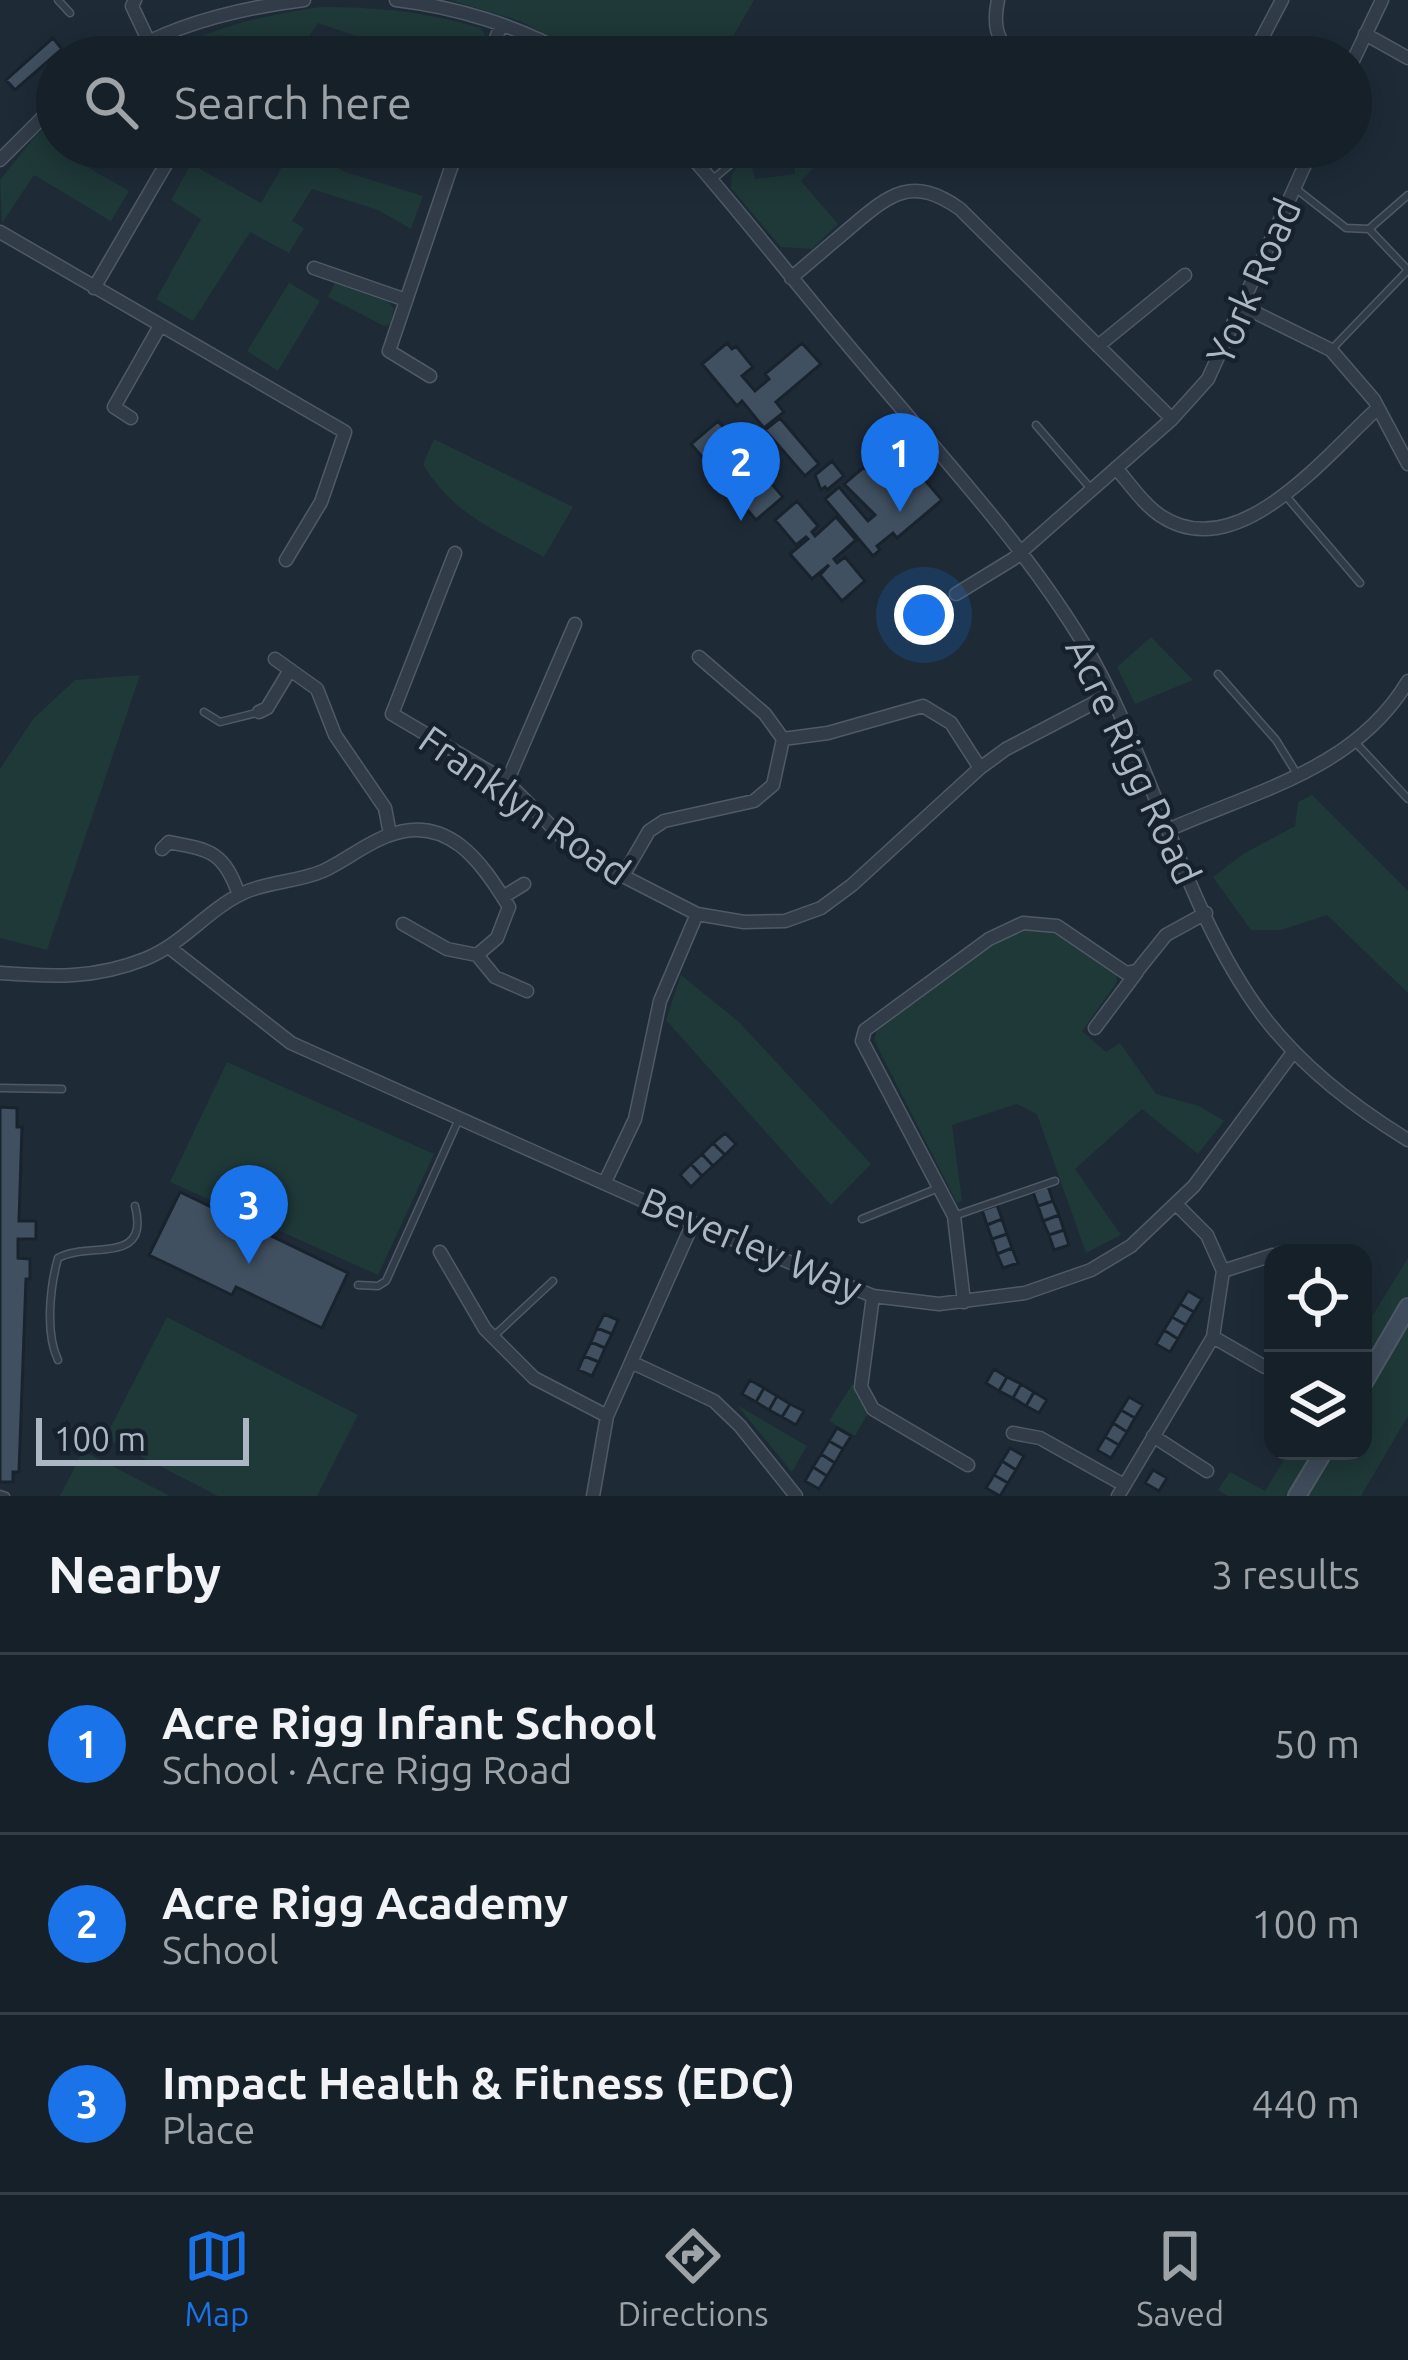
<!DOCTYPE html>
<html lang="en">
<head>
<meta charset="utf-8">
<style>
  body { margin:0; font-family:Ubuntu,sans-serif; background:#1f2831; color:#f1f3f6 }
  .controls { position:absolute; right:36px; bottom:36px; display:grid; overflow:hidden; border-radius:24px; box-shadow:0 6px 30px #0003 }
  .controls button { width:108px; height:108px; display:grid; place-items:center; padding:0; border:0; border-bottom:3px solid #353e46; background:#162029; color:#f1f3f6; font:60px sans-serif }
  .scale { position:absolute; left:36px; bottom:30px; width:213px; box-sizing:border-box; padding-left:12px; border:6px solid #abb7c5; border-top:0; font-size:33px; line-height:42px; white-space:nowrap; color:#abb7c5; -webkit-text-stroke:9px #17212c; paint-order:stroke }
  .you { position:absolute; left:924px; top:615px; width:42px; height:42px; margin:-30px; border:9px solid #fff; border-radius:50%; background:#1a73e8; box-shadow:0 0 0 18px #1a73e833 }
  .badge { display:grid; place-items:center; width:78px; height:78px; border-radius:50%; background:#1a73e8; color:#fff; font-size:39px; font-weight:700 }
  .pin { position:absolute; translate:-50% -99px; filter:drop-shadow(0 3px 6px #0008) }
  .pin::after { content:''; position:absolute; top:63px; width:42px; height:36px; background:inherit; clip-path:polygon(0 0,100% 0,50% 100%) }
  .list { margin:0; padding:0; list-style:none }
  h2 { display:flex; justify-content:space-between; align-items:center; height:156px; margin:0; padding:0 48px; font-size:51px }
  h2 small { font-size:39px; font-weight:400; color:#9ea3a8 }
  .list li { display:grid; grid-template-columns:78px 1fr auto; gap:36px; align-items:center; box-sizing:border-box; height:180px; padding:0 48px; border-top:3px solid #353e46 }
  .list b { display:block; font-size:45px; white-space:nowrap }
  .list p { margin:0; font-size:39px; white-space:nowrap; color:#9ea3a8 }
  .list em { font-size:39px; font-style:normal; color:#9ea3a8 }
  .icon { flex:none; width:66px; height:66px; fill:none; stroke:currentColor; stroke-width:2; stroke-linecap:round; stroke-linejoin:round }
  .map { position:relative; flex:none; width:1408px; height:1496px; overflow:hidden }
  .search { position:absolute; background:#162029; box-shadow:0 6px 30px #0003; left:36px; right:36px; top:36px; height:132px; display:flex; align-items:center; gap:30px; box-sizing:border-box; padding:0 42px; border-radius:66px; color:#9ea3a8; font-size:45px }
  .sheet { height:696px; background:#162029 }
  nav { display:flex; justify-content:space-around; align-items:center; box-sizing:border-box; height:168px; border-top:3px solid #353e46; background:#162029; font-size:33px; color:#9ea3a8 }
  nav a { display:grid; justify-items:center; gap:6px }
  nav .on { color:#1a73e8 }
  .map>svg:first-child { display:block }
</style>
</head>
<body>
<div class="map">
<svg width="1408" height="1496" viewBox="0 0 1408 1496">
  <rect width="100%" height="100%" fill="#1e2b37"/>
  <path fill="#1f3838" d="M450 0H754L721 57H587L520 21Z
    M321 7C378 7 426 12 481 28L489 43 484 57H417L318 23 296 57H255L219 35 204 57 158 55C216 27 258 16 321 7Z
    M57 117V147H75L70 157 129 191 111 221 34 175 2 223 0 180 35 136Z
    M249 147H300L345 172 423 196 411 229 378 210 312 189 292 221 304 228 289 253 250 232 193 321 156 299 201 219 171 200 191 164 261 203 282 167Z
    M793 147H821L830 152 801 181 838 224 812 249 781 247 731 188 732 173 741 164 751 162 755 179 795 174Z
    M289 283 320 301 278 371 247 351Z
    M335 283 388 302 394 308 390 324 384 326 328 297Z
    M434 439 573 507 544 557C495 530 452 514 423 464Z
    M1151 637 1193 680 1135 704 1117 667Z
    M140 675 47 950 0 938V769L34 718 75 680Z
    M1312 795 1408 891V993L1327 915 1281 930H1251L1213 877 1243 854 1295 826 1298 802Z
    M1031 928 1056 930 1116 972 1117 982 1082 1031 1106 1052 1120 1043 1156 1094 1199 1106 1224 1121 1198 1154 1142 1109 1075 1169 1121 1235 1086 1253 1037 1114 1017 1104 952 1125 962 1201 957 1203 874 1040 877 1029C925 992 973 945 1031 928Z
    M681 975 739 1022 871 1164 831 1205 666 1020Z
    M227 1062 434 1154 378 1275 170 1182Z
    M1408 1258V1295L1363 1370V1331Z
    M167 1317 358 1415 317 1496H218L105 1438Z
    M1408 1323V1416L1361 1496H1307L1334 1451H1363V1401Z
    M853 1383 856 1395 868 1413 855 1436 829 1421Z
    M737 1405 807 1446 792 1472Z
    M83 1451 170 1496H60Z
    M1289 1451H1314L1288 1496H1228L1218 1490 1230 1472 1265 1491Z"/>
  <path fill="#405060" stroke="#19232e" stroke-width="3" d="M53 38 62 49 15 90 6 80Z
    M727 343 732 349 736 346 753 367 742 376 755 391 769 379 765 374 802 343 821 364 776 402 784 412 764 428 742 401 737 406 702 364Z
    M780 418 819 464 805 476 765 430Z
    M718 421 736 442 732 445 738 451 760 432 779 454 756 473 762 479 765 476 783 497 756 520 691 444Z
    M832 461 844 476 827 490 825 487 821 490 815 475Z
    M864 467 873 477 886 475 898 489 918 472 942 500 897 538 893 533 877 546 880 550 873 556 825 499 839 487 868 521 875 515 844 484Z
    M797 501 818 526 812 532 815 536 836 517 856 540 834 559 837 563 845 557 865 581 842 601 820 575 829 565 812 579 790 554 808 539 806 537 796 545 775 520Z
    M0 1107 17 1108V1127H22L19 1221H36V1239H18V1258L30 1259V1279H26L19 1472H13V1482H0Z
    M725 1133 736 1144 725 1155 713 1143Z
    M713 1143 725 1155 713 1166 702 1154Z
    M702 1154 713 1166 702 1176 691 1164Z
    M691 1164 702 1176 691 1187 680 1175Z
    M1048 1186 1053 1201 1038 1206 1033 1192Z
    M180 1192 348 1273 322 1328 236 1287 232 1295 149 1255Z
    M1053 1201 1059 1215 1043 1221 1038 1206Z
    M997 1205 1002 1219 987 1225 982 1210Z
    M1059 1215 1064 1230 1049 1235 1043 1221Z
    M1002 1219 1007 1234 992 1239 987 1225Z
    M1064 1230 1069 1245 1054 1250 1049 1235Z
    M1007 1234 1012 1248 997 1254 992 1239Z
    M1012 1248 1018 1263 1003 1268 997 1254Z
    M1188 1291 1202 1299 1194 1312 1180 1304Z
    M1180 1304 1194 1312 1186 1325 1172 1317Z
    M604 1314 618 1320 612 1334 597 1328Z
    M1172 1317 1186 1325 1178 1339 1164 1330Z
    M597 1328 612 1334 605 1348 591 1342Z
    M1164 1330 1178 1339 1170 1352 1156 1344Z
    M591 1342 605 1348 599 1362 584 1356Z
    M584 1356 599 1362 592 1376 578 1370Z
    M994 1369 1007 1377 999 1391 986 1383Z
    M1007 1377 1021 1384 1013 1398 999 1391Z
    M750 1380 764 1388 756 1402 742 1394Z
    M1021 1384 1034 1392 1026 1406 1013 1398Z
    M764 1388 777 1396 769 1410 756 1402Z
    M1034 1392 1047 1400 1039 1413 1026 1406Z
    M777 1396 790 1404 782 1417 769 1410Z
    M1129 1397 1143 1405 1135 1418 1121 1410Z
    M790 1404 804 1411 796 1425 782 1417Z
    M1121 1410 1135 1418 1127 1432 1113 1423Z
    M1113 1423 1127 1432 1119 1445 1105 1437Z
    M837 1428 851 1436 843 1449 829 1441Z
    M1105 1437 1119 1445 1111 1458 1097 1450Z
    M829 1441 843 1449 835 1463 821 1454Z
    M1010 1448 1024 1456 1016 1470 1002 1461Z
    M821 1454 835 1463 827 1476 813 1467Z
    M1002 1461 1016 1470 1008 1483 994 1475Z
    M813 1467 827 1476 819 1489 805 1481Z
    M1153 1470 1167 1478 1159 1491 1145 1483Z
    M994 1475 1008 1483 1000 1496 986 1488Z"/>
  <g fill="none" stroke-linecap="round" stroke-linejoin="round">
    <defs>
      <path id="lane" d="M58 0 70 13
        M712 180 751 147
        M1295 188 1346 228 1369 229
        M1331 350 1408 270 1369 229 1408 195
        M1036 425 1092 490
        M1286 496 1360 583
        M1218 674 1276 740 1297 774
        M204 712 220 722 256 713
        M1356 743 1408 799
        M0 1088 62 1089
        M954 1216 1055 1181
        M862 1219 936 1189
        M358 1285 378 1286 386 1281 458 1121
        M495 1335 553 1281
        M58 1360C45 1333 50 1287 58 1258 88 1241 151 1266 135 1206
        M0 1494 6 1496"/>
      <path id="street" d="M135 0 132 6 149 42
        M396 0C456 7 519 26 572 57
        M998 0C993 24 996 39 1013 57
        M1365 34 1408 58
        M121 57C175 23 241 8 304 0
        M489 57 501 25
        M1252 57 1282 0
        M1351 65 1382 0
        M683 147C745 217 802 292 863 363 938 453 1021 541 1082 641 1153 758 1182 909 1264 1017 1303 1068 1354 1107 1408 1140
        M0 160 57 103
        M0 232 345 432 321 502 286 560
        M314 268 406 300
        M791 278C811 261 831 244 851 227 890 194 912 175 960 209L1172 419
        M94 288 176 147
        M1240 305 1331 350 1374 400 1408 464
        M1098 346 1185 275
        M430 376 389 351 458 147
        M131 418 114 407 160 326
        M1116 468C1130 484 1144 505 1161 516 1238 567 1326 455 1378 408
        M455 553 392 714 507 782 562 837 623 876 697 914 744 922 785 921 821 908 852 885 980 768 1006 749 1111 694
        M956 594 1013 559 1172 419 1208 379 1313 147
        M275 659 317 689 335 735 385 808 390 834
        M259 712 267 708 290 670
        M783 739 828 733 923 706 951 723 980 768
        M507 782 575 624
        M1170 829C1259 790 1356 768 1408 681
        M162 849 169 842C211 850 224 852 239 895
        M623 876 649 831 664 821 754 801 773 785 783 739 765 714 699 657
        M503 897 524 884
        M170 948 291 1043 693 1223 873 1296 939 1304 1025 1293 1091 1270 1131 1246 1194 1186 1294 1051
        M477 955 495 977 527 991
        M0 973C52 977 95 979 145 959 183 944 207 910 243 893 269 881 298 882 323 871 345 861 365 844 387 836 447 812 482 862 509 907L497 938 477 955 447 949 403 924
        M1095 1028 1137 972
        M605 1182 635 1119 660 1001 697 914
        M440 1252 485 1329 534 1378 607 1416
        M1280 1253H1293
        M1223 1271 1273 1255
        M873 1296 861 1387 873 1409 968 1465
        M964 1302 954 1216 862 1041 865 1030 989 939 1023 923 1057 926 1126 973 1137 971 1166 935 1206 913
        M1213 1337 1265 1367
        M631 1362 714 1401 740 1426 796 1496
        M1013 1433 1040 1438 1124 1485
        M1153 1436 1207 1471
        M593 1496 607 1416 693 1223
        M1118 1496 1213 1337 1223 1271 1207 1235 1177 1205"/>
      <path id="secondary" d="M1363 1384 1408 1307
        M1297 1496 1324 1451"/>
    </defs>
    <use href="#lane" stroke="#4f5a66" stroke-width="9"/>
    <use href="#street" stroke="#4f5a66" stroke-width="15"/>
    <use href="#secondary" stroke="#4f5a66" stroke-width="20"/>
    <use href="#lane" stroke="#313c48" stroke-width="6"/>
    <use href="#street" stroke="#313c48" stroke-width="12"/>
    <use href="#secondary" stroke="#3f4c5b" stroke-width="16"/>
  </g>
  <g text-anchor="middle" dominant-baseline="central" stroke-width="9" stroke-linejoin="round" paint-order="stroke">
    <g font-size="39" fill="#abb7c5" stroke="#17212c">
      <text transform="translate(1253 281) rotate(-66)">York Road</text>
      <text transform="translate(1134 761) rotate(65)">Acre Rigg Road</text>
      <text transform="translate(525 805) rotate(35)">Franklyn Road</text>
      <text transform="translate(752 1244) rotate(23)">Beverley Way</text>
    </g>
  </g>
</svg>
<div class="controls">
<button><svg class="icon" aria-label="locate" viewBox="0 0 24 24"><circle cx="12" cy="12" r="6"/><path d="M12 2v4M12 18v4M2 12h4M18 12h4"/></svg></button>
<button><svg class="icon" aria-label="layers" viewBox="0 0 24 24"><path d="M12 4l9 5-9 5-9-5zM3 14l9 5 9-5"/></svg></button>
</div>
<div class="scale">100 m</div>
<div class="you"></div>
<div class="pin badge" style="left:900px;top:512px">1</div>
<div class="pin badge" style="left:741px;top:521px">2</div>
<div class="pin badge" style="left:249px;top:1264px">3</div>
<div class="search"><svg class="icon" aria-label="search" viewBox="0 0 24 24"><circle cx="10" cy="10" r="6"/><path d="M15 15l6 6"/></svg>Search here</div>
</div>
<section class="sheet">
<h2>Nearby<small>3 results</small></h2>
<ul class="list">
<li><span class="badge">1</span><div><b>Acre Rigg Infant School</b><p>School · Acre Rigg Road</p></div><em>50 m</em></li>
<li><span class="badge">2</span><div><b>Acre Rigg Academy</b><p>School</p></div><em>100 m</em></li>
<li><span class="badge">3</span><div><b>Impact Health &amp; Fitness (EDC)</b><p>Place</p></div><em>440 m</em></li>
</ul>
</section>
<nav>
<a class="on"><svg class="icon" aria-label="map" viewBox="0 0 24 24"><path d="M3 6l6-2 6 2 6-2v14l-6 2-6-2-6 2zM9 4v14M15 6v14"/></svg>Map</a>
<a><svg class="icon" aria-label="directions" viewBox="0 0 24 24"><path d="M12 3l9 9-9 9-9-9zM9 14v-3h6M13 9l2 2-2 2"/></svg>Directions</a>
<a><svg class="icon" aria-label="saved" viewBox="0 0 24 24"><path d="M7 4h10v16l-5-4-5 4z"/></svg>Saved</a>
</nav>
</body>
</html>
